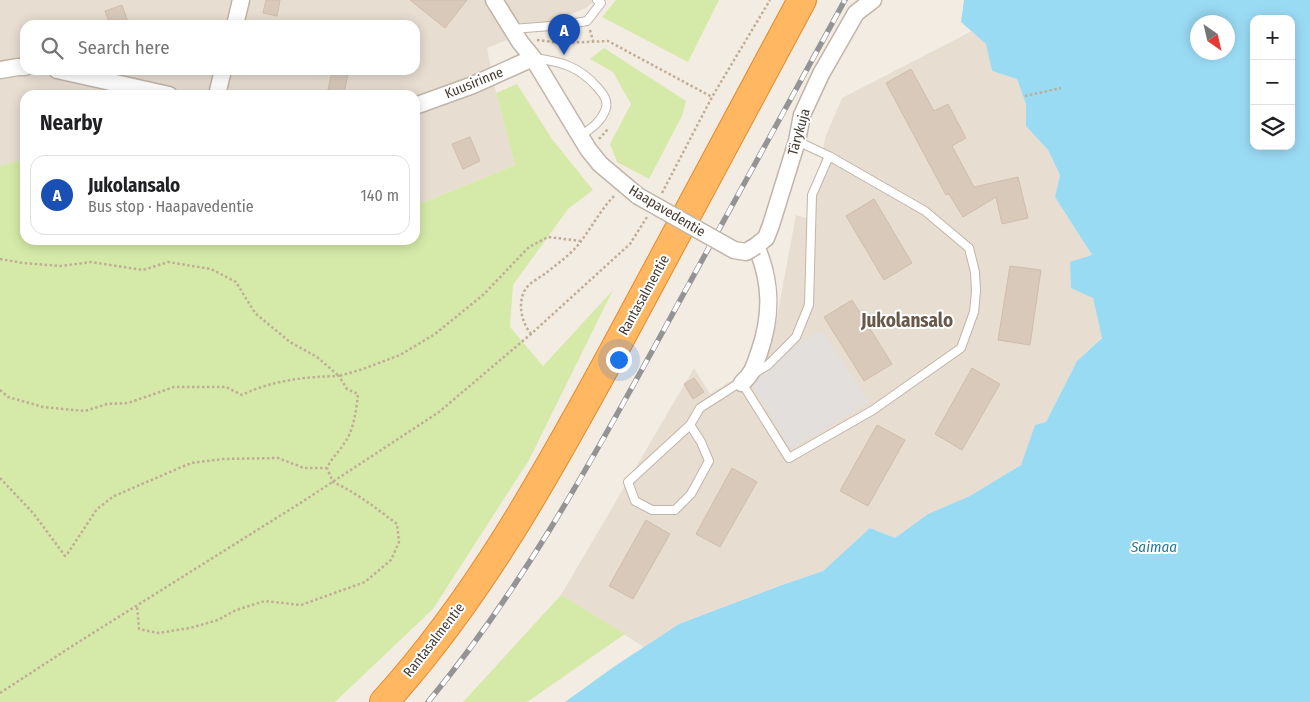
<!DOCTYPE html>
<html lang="en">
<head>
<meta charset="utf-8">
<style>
  body { margin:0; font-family:"Fira Sans Condensed",sans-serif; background:#f2f2f2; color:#202124 }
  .controls { position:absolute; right:15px; top:15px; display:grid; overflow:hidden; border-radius:10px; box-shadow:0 2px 12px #0003 }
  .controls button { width:45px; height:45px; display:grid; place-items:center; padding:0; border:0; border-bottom:1px solid #e0e0e0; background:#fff; color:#202124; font:25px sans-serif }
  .compass { position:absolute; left:1190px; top:15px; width:45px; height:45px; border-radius:50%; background:#fff; box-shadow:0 2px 12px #0003; rotate:146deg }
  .you { position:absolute; left:618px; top:359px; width:18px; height:18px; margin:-12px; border:4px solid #fff; border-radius:50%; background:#1a73e8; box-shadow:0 0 0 8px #1a73e833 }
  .badge { display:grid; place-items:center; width:32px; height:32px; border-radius:50%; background:#ff130e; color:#fff; font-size:16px; font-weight:700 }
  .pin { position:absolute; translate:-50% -41px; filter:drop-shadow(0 1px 2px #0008) }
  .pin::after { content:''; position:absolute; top:26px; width:18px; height:15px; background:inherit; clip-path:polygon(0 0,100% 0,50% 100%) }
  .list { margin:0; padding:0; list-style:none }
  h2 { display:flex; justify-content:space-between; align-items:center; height:65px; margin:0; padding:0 20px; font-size:21px }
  h2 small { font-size:16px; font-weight:400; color:#757577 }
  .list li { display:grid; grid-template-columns:32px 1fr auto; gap:15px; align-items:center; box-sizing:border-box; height:80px; margin:0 10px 10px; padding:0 10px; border:1px solid #e0e0e0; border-radius:15px }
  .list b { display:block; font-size:19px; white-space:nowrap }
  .list p { margin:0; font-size:16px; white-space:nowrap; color:#757577 }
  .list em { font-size:16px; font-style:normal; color:#757577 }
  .icon { flex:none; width:28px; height:28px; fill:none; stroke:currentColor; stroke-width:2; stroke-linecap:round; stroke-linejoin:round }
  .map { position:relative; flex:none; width:1310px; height:702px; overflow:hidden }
  .search { position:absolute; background:#fff; box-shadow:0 2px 12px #0003; left:20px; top:20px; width:400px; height:55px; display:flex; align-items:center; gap:12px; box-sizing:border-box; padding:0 18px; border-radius:15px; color:#757577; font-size:19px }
  .panel { position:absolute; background:#fff; box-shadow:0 2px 12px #0003; left:20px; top:90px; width:400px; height:155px; border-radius:15px }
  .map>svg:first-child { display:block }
</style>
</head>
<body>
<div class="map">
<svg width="1310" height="702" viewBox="0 0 1310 702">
  <rect width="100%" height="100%" fill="#f3ece3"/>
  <path fill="#e7ddd1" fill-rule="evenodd" d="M0 0H595L586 8 487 48 496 93 515 165 415 206V95H25V161L21 160 0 166ZM25 25H415V70H25Z
    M972 31 986 44 992 71 1017 79 1026 104V126L1048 150 1060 175 1055 197 1092 255 1093 298 1102 337 1077 361 1046 422 1035 425 1022 464 970 496 928 514 895 538 870 528 823 571 781 585 679 624 644 647 561 595 694 368 710 394 767 358 775 328 796 215 816 221 815 201 825 138 842 98Z"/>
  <path fill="#d5eaa9" d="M616 0H719L688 62 602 17Z
    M604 48 686 101 682 116 649 179 617 162 610 144 631 104 613 72 590 59Z
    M517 84 552 139 593 190 568 209 513 285 510 327 543 366 613 290 529 460 433 609 335 702H0V166L21 160 25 161V240H415V206L515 165 496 93Z
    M561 595 625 634 527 702H463Z"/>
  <path fill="#e3dfdc" d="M821 330 869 402 791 449 749 380Z"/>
  <path fill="#9adbf4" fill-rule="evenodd" d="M964 0H1310V702H565L615 666 679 624 782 585 823 571 870 528 895 538 928 514 970 496 1021 465 1035 425 1046 422 1077 361 1102 338 1093 298 1071 288 1070 262 1092 255 1055 197 1060 175 1048 150 1026 126V104L1017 79 992 71 986 44 961 22ZM1254 19H1291V146H1254ZM1198 22H1228V52H1198Z"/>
  <path fill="#d8c9bb" stroke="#d0bdab" d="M266 0H280L277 16 263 13Z
    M410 0H467L445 28Z
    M122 5 129 25H110L105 11Z
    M911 69 934 111 948 104 966 138 952 146 974 187 1018 177 1028 218 1002 224 996 197 963 217 949 194 946 195 886 83Z
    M332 71 348 74 344 93 328 90Z
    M470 137 480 161 463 169 452 144Z
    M874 199 912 263 884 280 846 216Z
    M1010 266 1041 270 1030 345 998 340Z
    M852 300 892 364 864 381 824 317Z
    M972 368 1000 384 962 450 935 434Z
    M694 378 704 392 693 399 684 384Z
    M877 425 905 440 868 506 840 491Z
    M732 468 757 482 720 547 696 534Z
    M646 520 670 534 633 599 609 586Z"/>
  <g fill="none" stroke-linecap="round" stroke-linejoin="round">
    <defs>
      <path id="lane" d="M512 29 564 25 587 21 601 3 597 0
        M533 58C561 61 580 67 598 88 603 94 608 100 606 108 602 121 591 129 580 136
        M753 374 768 365 796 337 809 305 812 195 829 156
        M690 425 701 442 709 461 691 494 675 510H652L635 501 628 482 690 425 700 408 736 385 742 383 789 458 873 410 961 348 974 312 976 291 975 272 969 248 925 211 829 156 797 141"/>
      <path id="street" d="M494 0 520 42 533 58 588 149 600 164 638 196
        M235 25 241 0
        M0 70 18 67H25
        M57 70 169 95
        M217 95 223 70
        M415 106 473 85 533 58
        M742 383C753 373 754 367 759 353 772 316 772 282 756 246L766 238 771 225 797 141 802 115 821 74 856 13 873 0"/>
      <path id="highway" d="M384 702C477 600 545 477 611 356 675 237 738 118 802 0"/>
    </defs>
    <use href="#lane" stroke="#c1b5a8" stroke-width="10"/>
    <use href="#street" stroke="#c1b5a8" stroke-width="19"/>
    <use href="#highway" stroke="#e68929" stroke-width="30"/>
    <path stroke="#c1ac95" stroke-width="2.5" stroke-dasharray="2.5 2.5" stroke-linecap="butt" d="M590 30 593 41
      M537 40 562 43 608 41 712 97
      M1025 96 1061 88
      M599 139 608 129
      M662 193 712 97 770 0
      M0 259 23 263 61 266 91 262 143 270 168 262 211 269 236 282 255 313 290 342 317 357 339 376 363 369 400 355 435 334 483 295 529 247 548 237 581 241
      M531 334C522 323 517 304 525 290 529 283 539 278 546 273 557 264 569 256 578 245 591 229 600 210 615 195
      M0 390 8 397 43 407 85 411 107 404 128 403 174 387H226L242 395C273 380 304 377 339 376L347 389 358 394C356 411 354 431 343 445 338 453 331 459 327 468L333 482C357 493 376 508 397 524L399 542 391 560 365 582 301 605 265 601 236 610 218 620 190 628 158 633 139 629 137 605
      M0 478 34 514 65 556 68 553 97 509 114 496 191 463 223 459 278 458 304 468H327
      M0 693 77 643 302 502 439 412 531 334 630 244 647 217"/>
    <use href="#lane" stroke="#fff" stroke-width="8"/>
    <use href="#street" stroke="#fff" stroke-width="16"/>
    <use href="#highway" stroke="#ffb762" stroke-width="28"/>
    <defs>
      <path id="rail" d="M428 702C521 590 591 462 661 335 722 223 784 112 845 0"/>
    </defs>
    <use href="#rail" stroke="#949494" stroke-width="5.5"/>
    <use href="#rail" stroke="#fff" stroke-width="4" stroke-dasharray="11" stroke-linecap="butt"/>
    <defs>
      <path id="street-bridge" d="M638 196 734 250 746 252 756 246"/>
    </defs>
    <use href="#street-bridge" stroke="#c1b5a8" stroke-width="19" stroke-linecap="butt"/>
    <use href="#street-bridge" stroke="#fff" stroke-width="16"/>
  </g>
  <g text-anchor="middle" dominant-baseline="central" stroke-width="4" stroke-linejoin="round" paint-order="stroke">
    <g font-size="14" fill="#453b33" stroke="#fff">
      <text transform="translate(474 83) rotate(-22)">Kuusirinne</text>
      <text transform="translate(799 132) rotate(-74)">Tärykuja</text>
      <text transform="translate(667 211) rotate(31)">Haapavedentie</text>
      <text transform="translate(644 295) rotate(-61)">Rantasalmentie</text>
      <text transform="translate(434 640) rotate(-52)">Rantasalmentie</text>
    </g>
    <g font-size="15" font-style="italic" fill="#237a9d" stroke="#fff">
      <text x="1154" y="547">Saimaa</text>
    </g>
    <g font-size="19" font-weight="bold" fill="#685849" stroke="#fff">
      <text x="907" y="320">Jukolansalo</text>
    </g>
  </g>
</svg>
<div class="controls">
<button>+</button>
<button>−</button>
<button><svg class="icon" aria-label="layers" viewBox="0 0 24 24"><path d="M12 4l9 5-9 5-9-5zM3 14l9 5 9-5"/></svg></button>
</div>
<svg class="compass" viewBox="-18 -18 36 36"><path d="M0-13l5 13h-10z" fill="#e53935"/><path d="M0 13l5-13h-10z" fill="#757577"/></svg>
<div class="you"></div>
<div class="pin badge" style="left:564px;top:55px;background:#1a4fb4">A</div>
<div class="search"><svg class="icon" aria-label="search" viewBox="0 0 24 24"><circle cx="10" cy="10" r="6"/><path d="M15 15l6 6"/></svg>Search here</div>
<section class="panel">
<h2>Nearby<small></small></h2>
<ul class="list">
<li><span class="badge" style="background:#1a4fb4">A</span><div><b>Jukolansalo</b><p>Bus stop · Haapavedentie</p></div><em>140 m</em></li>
</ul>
</section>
</div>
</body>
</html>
